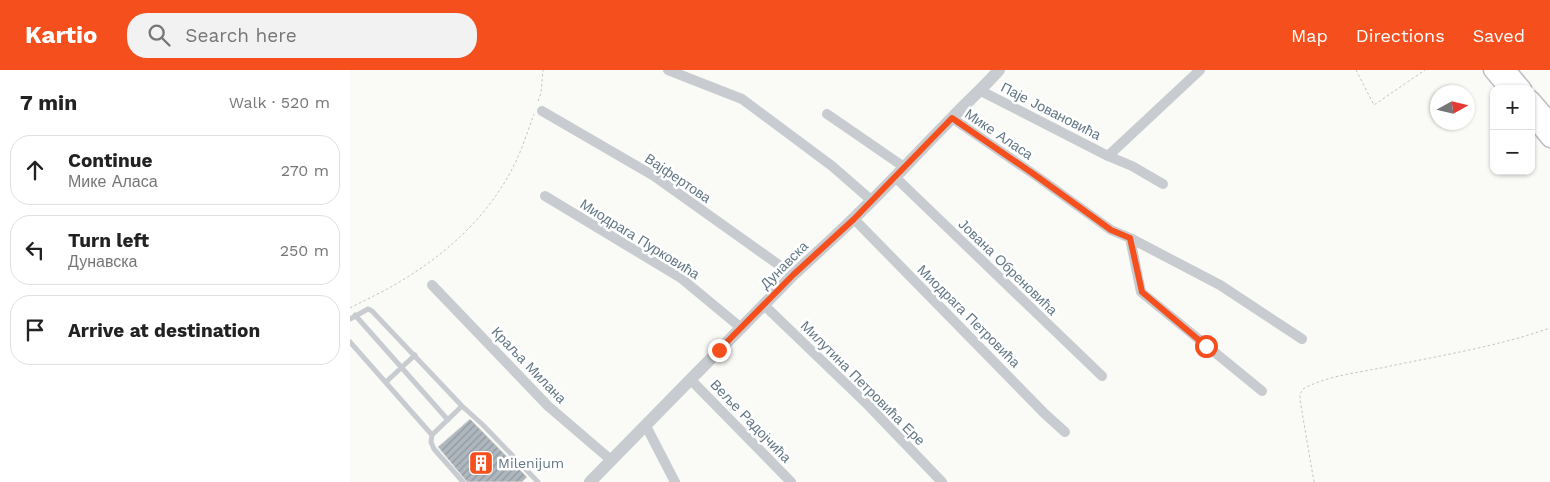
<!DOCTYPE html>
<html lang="en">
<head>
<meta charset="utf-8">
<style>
  body { margin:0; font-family:"Work Sans",sans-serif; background:#f2f2f2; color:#222 }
  .controls { position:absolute; right:15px; top:15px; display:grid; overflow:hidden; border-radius:10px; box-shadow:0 1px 4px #0004 }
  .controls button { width:45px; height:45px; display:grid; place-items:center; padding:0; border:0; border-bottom:1px solid #e0e0e0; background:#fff; color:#222; font:25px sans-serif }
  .compass { position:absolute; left:1080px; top:15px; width:45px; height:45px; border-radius:50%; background:#fff; box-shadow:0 1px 4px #0004; rotate:82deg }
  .stop { position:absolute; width:15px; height:15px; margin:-11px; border:4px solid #f44f1d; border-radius:50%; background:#fff }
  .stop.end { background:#f44f1d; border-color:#fff; box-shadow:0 1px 5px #0008 }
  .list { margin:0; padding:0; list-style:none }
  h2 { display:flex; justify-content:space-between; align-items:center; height:65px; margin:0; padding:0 20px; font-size:21px }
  h2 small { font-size:16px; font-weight:400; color:#767676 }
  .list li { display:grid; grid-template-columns:32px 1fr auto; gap:15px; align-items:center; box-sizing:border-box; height:70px; margin:0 10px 10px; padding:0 10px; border:1px solid #e0e0e0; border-radius:20px }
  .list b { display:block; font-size:19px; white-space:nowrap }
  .list p { margin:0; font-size:16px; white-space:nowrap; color:#767676 }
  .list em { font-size:16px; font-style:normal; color:#767676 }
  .icon { flex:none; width:28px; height:28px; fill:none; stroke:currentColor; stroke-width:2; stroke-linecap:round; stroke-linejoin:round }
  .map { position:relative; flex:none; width:1200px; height:412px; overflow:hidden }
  header { display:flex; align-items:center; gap:30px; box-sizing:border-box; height:70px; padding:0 25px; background:#f44f1d; color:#fff }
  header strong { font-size:24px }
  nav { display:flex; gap:28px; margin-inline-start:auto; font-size:18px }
  .search { width:350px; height:45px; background:#f2f2f2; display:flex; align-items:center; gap:12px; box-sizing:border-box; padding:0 18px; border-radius:20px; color:#767676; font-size:19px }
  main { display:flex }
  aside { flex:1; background:#fff }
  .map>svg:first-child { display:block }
</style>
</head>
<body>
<header>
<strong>Kartio</strong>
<div class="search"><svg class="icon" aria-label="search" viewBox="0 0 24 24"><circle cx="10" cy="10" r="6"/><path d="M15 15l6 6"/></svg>Search here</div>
<nav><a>Map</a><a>Directions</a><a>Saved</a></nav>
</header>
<main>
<aside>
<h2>7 min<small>Walk · 520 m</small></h2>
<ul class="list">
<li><svg class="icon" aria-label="ahead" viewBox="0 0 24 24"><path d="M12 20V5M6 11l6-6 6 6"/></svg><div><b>Continue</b><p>Мике Аласа</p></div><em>270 m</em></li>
<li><svg class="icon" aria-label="left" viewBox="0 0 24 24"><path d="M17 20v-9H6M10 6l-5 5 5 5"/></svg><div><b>Turn left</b><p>Дунавска</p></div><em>250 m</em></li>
<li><svg class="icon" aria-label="arrive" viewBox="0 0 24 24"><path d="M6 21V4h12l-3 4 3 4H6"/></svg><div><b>Arrive at destination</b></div></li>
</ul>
</aside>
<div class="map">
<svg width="1200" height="412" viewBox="0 0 1200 412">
  <defs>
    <pattern id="building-hatch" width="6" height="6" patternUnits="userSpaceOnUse" patternTransform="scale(1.25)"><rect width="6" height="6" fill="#adb7bd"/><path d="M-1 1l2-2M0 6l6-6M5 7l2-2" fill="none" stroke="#90999f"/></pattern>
  </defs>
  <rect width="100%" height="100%" fill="#fafaf7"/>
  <path fill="url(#building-hatch)" stroke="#dcdcd9" d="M120 349 177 407 172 412H117L88 377Z"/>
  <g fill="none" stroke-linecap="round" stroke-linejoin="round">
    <defs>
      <path id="trunk" d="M1142 0 1158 19
        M1157 0 1173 19
        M1181 29 1200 51
        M1181 46 1200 69"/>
    </defs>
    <use href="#trunk" stroke="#babec1" stroke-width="19"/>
    <path stroke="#c1c4c6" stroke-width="1" stroke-dasharray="2.5 2.5" stroke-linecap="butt" d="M1006 0 1024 35 1075 0
      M188 31 191 23 193 0
      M0 238C17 229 35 221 51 211 96 184 136 148 161 101 171 83 177 63 184 44
      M964 412 950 330V324L953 319C976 306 1006 303 1031 298 1087 286 1146 277 1200 258"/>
    <path stroke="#c8ccd0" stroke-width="5" d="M5 245 98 350
      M0 249 18 239 22 241 112 336 133 355 188 412
      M0 272 82 365 81 372 84 379 113 412
      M36 312 65 285
      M82 365 112 336"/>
    <path stroke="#c8ccd0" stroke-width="10" d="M318 0 392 29 482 96 521 130
      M631 21 758 86 782 96 813 114
      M192 41 304 106 443 205
      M477 44 554 97
      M602 48 685 105 761 160 780 168 870 215 952 269
      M758 86 850 0
      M545 107 752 306
      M195 126 331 208 390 257
      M504 149 695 344 715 362
      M780 168 791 222 912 321
      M82 215 198 336 261 390
      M414 235 518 335 592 412
      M341 310 441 412
      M296 356 325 412"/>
    <path stroke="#c8ccd0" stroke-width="12" d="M240 412C307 344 374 275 442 206 462 187 483 169 503 149 537 117 568 82 601 49 617 32 634 17 649 0"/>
    <use href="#trunk" stroke="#fff" stroke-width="16"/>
  </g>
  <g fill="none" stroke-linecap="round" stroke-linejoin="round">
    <path stroke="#f44f1d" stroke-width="6" d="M369 280 443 205 504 149 602 48 685 105 761 160 780 168 792 222 856 276"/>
  </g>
  <defs>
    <symbol id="building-square" viewBox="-11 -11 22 22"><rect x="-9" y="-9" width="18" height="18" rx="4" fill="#f44f1d" stroke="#fff"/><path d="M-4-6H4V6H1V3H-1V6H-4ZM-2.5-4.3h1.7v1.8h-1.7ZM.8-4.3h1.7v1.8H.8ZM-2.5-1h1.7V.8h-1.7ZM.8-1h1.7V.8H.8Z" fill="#fff"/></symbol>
  </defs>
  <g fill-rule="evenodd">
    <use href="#building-square" x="117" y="379" width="28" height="28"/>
  </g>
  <g text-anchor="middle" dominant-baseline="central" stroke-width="5" stroke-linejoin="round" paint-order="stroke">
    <g font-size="14" fill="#627685" stroke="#fff">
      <text transform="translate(701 41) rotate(27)">Паје Јовановића</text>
      <text transform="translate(649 64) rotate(34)">Мике Аласа</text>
      <text transform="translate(328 108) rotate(34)">Вајфертова</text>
      <text transform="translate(290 169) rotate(32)">Миодрага Пурковића</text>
      <text transform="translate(434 195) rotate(-45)">Дунавска</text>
      <text transform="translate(658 197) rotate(44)">Јована Обреновића</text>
      <text transform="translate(619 246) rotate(45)">Миодрага Петровића</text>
      <text transform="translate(179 295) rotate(46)">Краља Милана</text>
      <text transform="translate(513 313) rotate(45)">Милутина Петровића Ере</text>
      <text transform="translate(401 351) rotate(46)">Веље Радојчића</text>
    </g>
    <g font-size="14" fill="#627685" stroke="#fff" text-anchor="start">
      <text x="148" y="393">Milenijum</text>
    </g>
  </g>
</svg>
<div class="controls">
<button>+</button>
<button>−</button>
</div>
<svg class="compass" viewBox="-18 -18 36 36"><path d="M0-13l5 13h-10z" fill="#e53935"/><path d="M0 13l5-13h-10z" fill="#767676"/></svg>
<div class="stop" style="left:856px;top:276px"></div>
<div class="stop end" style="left:369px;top:280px"></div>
</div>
</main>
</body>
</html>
